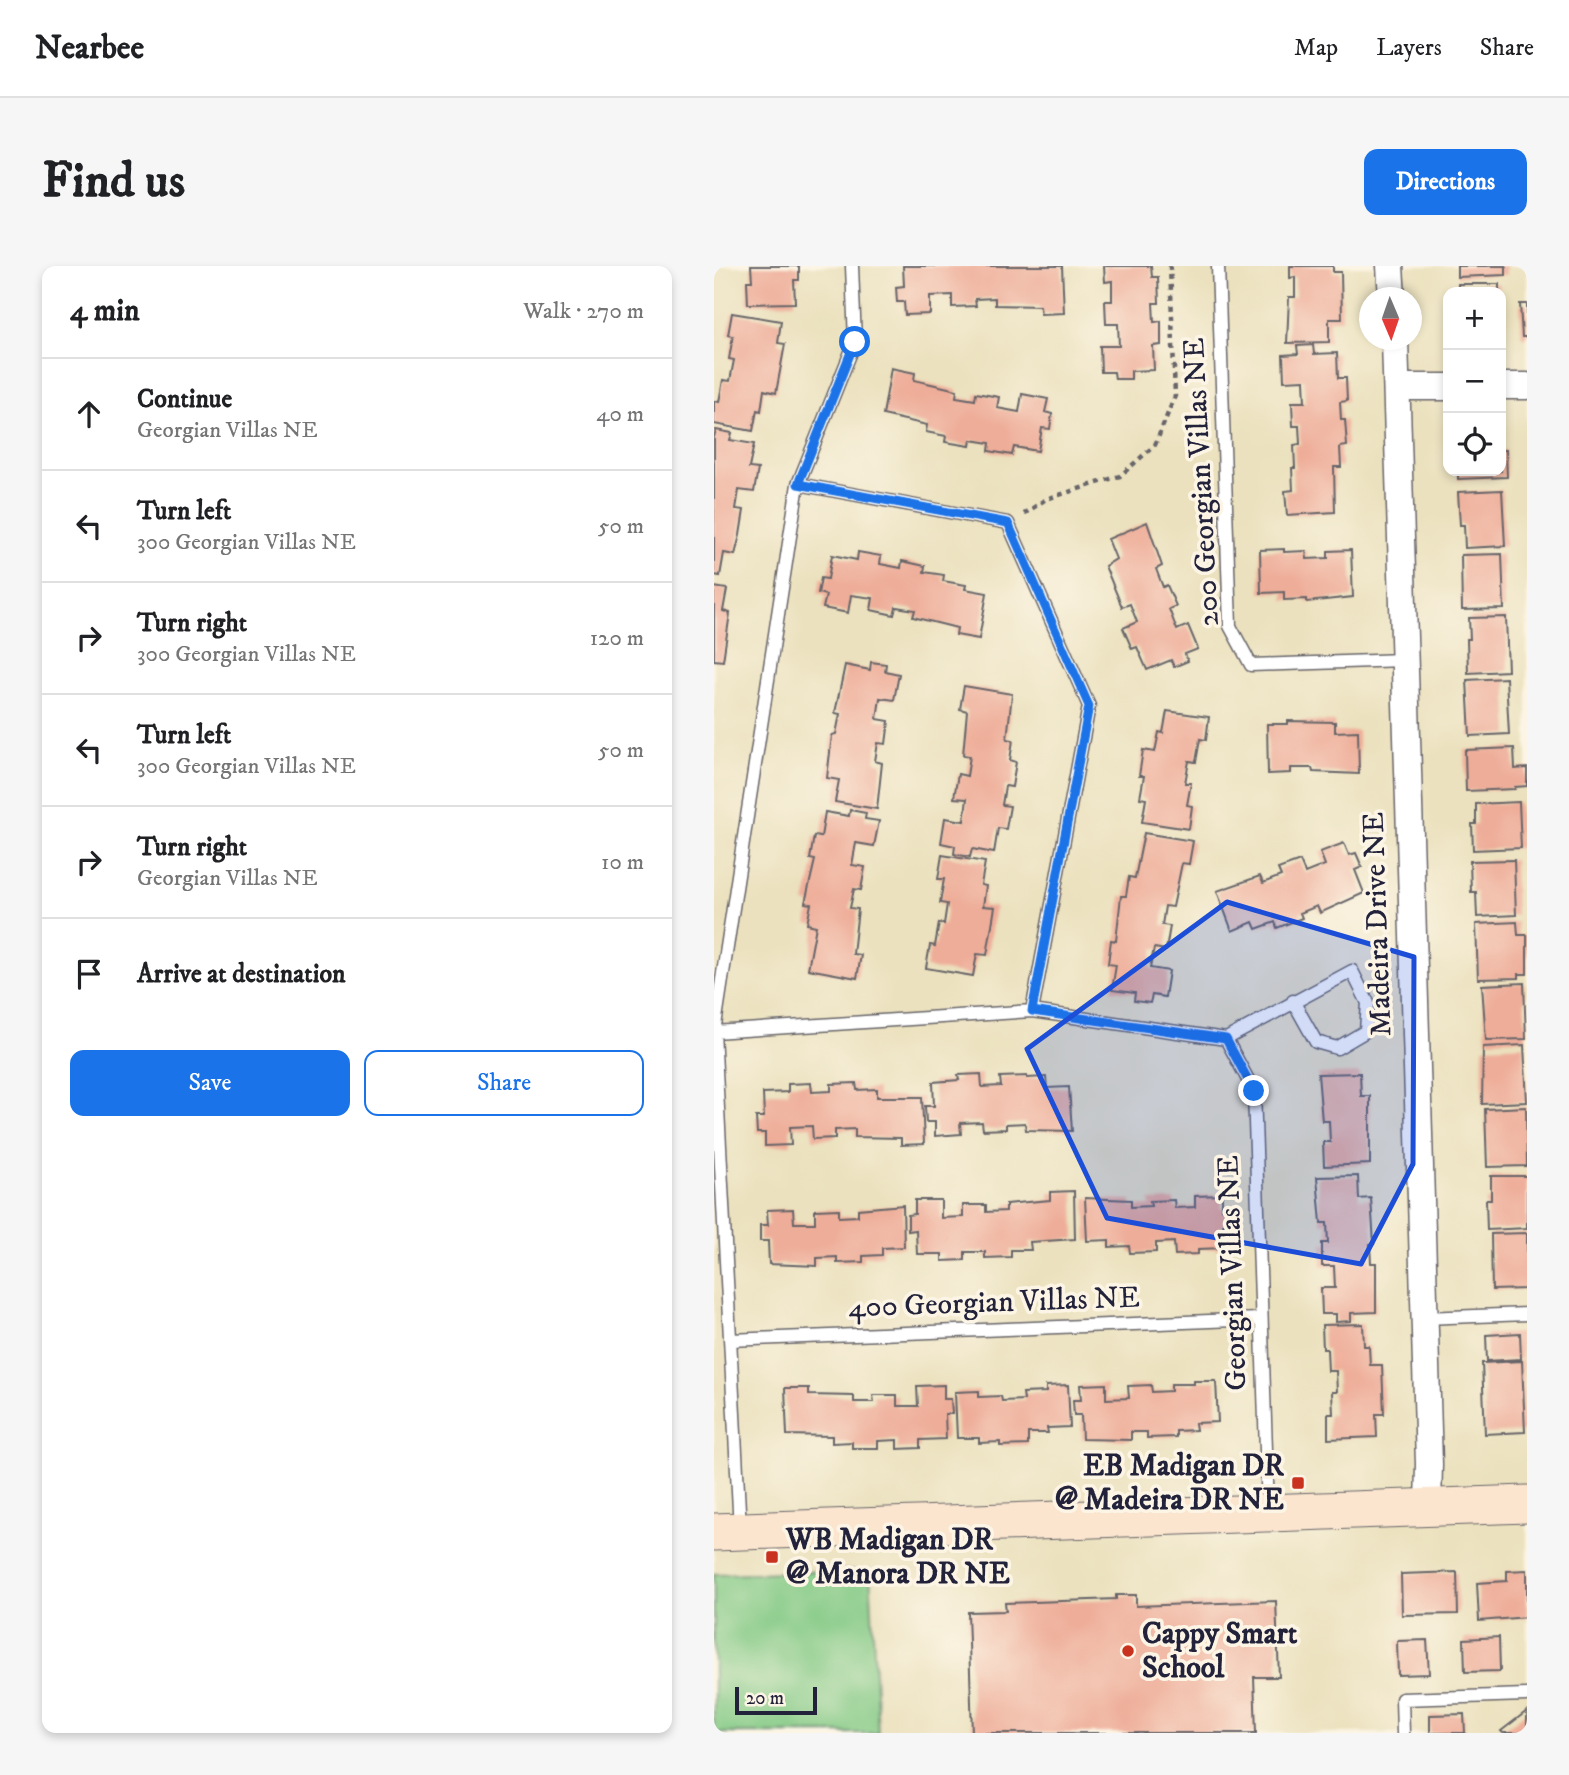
<!DOCTYPE html>
<html lang="en">
<head>
<meta charset="utf-8">
<style>
  body { margin:0; font-family:"IM FELL DW Pica",serif; background:#f6f6f6; color:#202124 }
  .controls { position:absolute; right:21px; top:21px; display:grid; overflow:hidden; border-radius:14px; box-shadow:0 4px 10px #0003 }
  .controls button { width:63px; height:63px; display:grid; place-items:center; padding:0; border:0; border-bottom:2px solid #e0e0e0; background:#fff; color:#202124; font:35px sans-serif }
  .compass { position:absolute; left:645px; top:21px; width:63px; height:63px; border-radius:50%; background:#fff; box-shadow:0 4px 10px #0003; rotate:178deg }
  .scale { position:absolute; left:21px; bottom:18px; width:82px; box-sizing:border-box; padding-left:7px; border:4px solid #22223b; border-top:0; font-size:19px; line-height:24px; white-space:nowrap; color:#22223b; -webkit-text-stroke:5px #fcf5e5; paint-order:stroke }
  .stop { position:absolute; width:21px; height:21px; margin:-16px; border:5px solid #1a73e8; border-radius:50%; background:#fff }
  .stop.end { background:#1a73e8; border-color:#fff; box-shadow:0 2px 7px #0008 }
  .list { margin:0; padding:0; list-style:none }
  h2 { display:flex; justify-content:space-between; align-items:center; height:91px; margin:0; padding:0 28px; font-size:30px }
  h2 small { font-size:23px; font-weight:400; color:#757577 }
  .list li { display:grid; grid-template-columns:46px 1fr auto; gap:21px; align-items:center; box-sizing:border-box; height:112px; padding:0 28px; border-top:2px solid #e0e0e0 }
  .list b { display:block; font-size:26px; white-space:nowrap }
  .list p { margin:0; font-size:23px; white-space:nowrap; color:#757577 }
  .list em { font-size:23px; font-style:normal; color:#757577 }
  .actions { display:flex; gap:14px; padding:21px 28px }
  .actions a { flex:1; padding:16px 0; border:2px solid #1a73e8; border-radius:14px; text-align:center; font-size:24px; color:#1a73e8 }
  .actions .main { background:#1a73e8; color:#fff }
  .icon { flex:none; width:38px; height:38px; fill:none; stroke:currentColor; stroke-width:2; stroke-linecap:round; stroke-linejoin:round }
  .map { position:relative; flex:none; width:813px; height:1467px; overflow:hidden; border-radius:14px }
  header { display:flex; align-items:center; gap:42px; box-sizing:border-box; height:98px; padding:0 35px; background:#fff; border-bottom:2px solid #e0e0e0 }
  header strong { font-size:33px }
  nav { display:flex; gap:38px; margin-inline-start:auto; font-size:24px }
  .intro { display:flex; align-items:center; justify-content:space-between; box-sizing:border-box; height:168px; padding:0 42px }
  h1 { margin:0; font-size:49px }
  .button { padding:18px 32px; border-radius:14px; background:#1a73e8; color:#fff; font-size:24px; font-weight:700 }
  main { display:flex; gap:42px; padding:0 42px }
  aside { flex:1; background:#fff; border-radius:14px; box-shadow:0 4px 10px #0003 }
  .map>svg:first-child { display:block }
</style>
</head>
<body>
<header>
<strong>Nearbee</strong>
<nav><a>Map</a><a>Layers</a><a>Share</a></nav>
</header>
<div class="intro"><h1>Find us</h1><a class="button">Directions</a></div>
<main>
<aside>
<h2>4 min<small>Walk · 270 m</small></h2>
<ul class="list">
<li><svg class="icon" aria-label="ahead" viewBox="0 0 24 24"><path d="M12 20V5M6 11l6-6 6 6"/></svg><div><b>Continue</b><p>Georgian Villas NE</p></div><em>40 m</em></li>
<li><svg class="icon" aria-label="left" viewBox="0 0 24 24"><path d="M17 20v-9H6M10 6l-5 5 5 5"/></svg><div><b>Turn left</b><p>300 Georgian Villas NE</p></div><em>50 m</em></li>
<li><svg class="icon" aria-label="right" viewBox="0 0 24 24"><path d="M7 20v-9h11M14 6l5 5-5 5"/></svg><div><b>Turn right</b><p>300 Georgian Villas NE</p></div><em>120 m</em></li>
<li><svg class="icon" aria-label="left" viewBox="0 0 24 24"><path d="M17 20v-9H6M10 6l-5 5 5 5"/></svg><div><b>Turn left</b><p>300 Georgian Villas NE</p></div><em>50 m</em></li>
<li><svg class="icon" aria-label="right" viewBox="0 0 24 24"><path d="M7 20v-9h11M14 6l5 5-5 5"/></svg><div><b>Turn right</b><p>Georgian Villas NE</p></div><em>10 m</em></li>
<li><svg class="icon" aria-label="arrive" viewBox="0 0 24 24"><path d="M6 21V4h12l-3 4 3 4H6"/></svg><div><b>Arrive at destination</b></div></li>
</ul>
<div class="actions"><a class="main">Save</a><a>Share</a></div>
</aside>
<div class="map">
<svg width="813" height="1467" viewBox="0 0 813 1467">
  <rect width="100%" height="100%" fill="#fcf5e5"/>
  <filter id="ink" filterUnits="userSpaceOnUse"><feTurbulence type="fractalNoise" baseFrequency=".0143" numOctaves="2"/><feDisplacementMap in="SourceGraphic" scale="14" xChannelSelector="R" yChannelSelector="G"/><feConvolveMatrix kernelMatrix="1 2 1 2 8 2 1 2 1" color-interpolation-filters="sRGB"/></filter>
  <filter id="wash" filterUnits="userSpaceOnUse"><feTurbulence type="fractalNoise" baseFrequency=".00686" numOctaves="4" result="noise"/><feDisplacementMap in="SourceGraphic" scale="28" xChannelSelector="R" yChannelSelector="G"/><feGaussianBlur stdDeviation="1.57" result="paint"/><feColorMatrix in="noise" values="0 0 0 0 0 0 0 0 0 0 0 0 0 0 0 0 0 1.4 0 .05"/><feComposite in="paint" operator="in"/></filter>
  <g filter="url(#wash)">
    <rect width="100%" height="100%" fill="#ebe1be"/>
    <path fill="#82c984" stroke="#527660" stroke-width="2" d="M156 1304 164 1467H0V1308Z"/>
    <g id="blocks">
      <path fill="#eead99" d="M37 0H85V14H80L81 37 34 38 33 15H38Z
        M189 0H348L350 47 327 48 326 40 281 39V32L261 33 262 40 238 41V29L216 30V48L191 49 190 36H183L182 21 190 20Z
        M390 0H437L438 11H444L445 37H439L440 56 447 55V79L439 80 440 104 417 105V113H401L400 106H387L386 80H405L404 58H392L391 35H398V15L391 16Z
        M576 0H619V6H627L628 53H615V76L573 77 575 31H581V11L576 12Z
        M743 0H792V9L743 11Z
        M744 18H785V26H744Z
        M806 38H813V71H808Z
        M18 47 67 55 64 77 71 78 62 127 50 124 47 145 43 144 39 165 0 158V135L5 136 9 114 16 115 20 94 15 93 19 70 14 69Z
        M599 79 600 88 623 87 624 112H632L633 135 626 136 627 154H631L633 180 626 181 627 201H620L621 246 573 249 571 225 579 224 578 202H581L580 179 586 178 585 160H579L578 136H591L590 114 570 115 569 89 584 88 583 80Z
        M177 102 201 107 200 114 243 124 242 131 261 134 262 127 285 131 283 142 305 146 308 128 334 133 331 146 338 148 336 163 328 162 324 185 300 181 298 189 275 185 276 177 257 174 256 180 231 176 232 170 212 166 213 159 169 149Z
        M2 164 18 167 16 174 40 178 35 202 44 203 40 226 25 224 22 243 30 244 26 269 21 289 10 287 6 310 0 309V171Z
        M787 184H792L793 211 744 213V205H787Z
        M788 224 791 280 751 282 750 259H746L744 226Z
        M433 256 448 300 442 303 449 321 453 319 462 340 455 343 463 364 474 359 484 383 471 388 474 395 460 401 457 394 433 404 423 381 418 383 409 362 423 356 416 338 408 341 391 300 402 293 394 273Z
        M570 283V286L592 285 593 293 614 292V285L637 284 639 331 593 336V333L570 334V326L547 327 546 284Z
        M144 286 167 290 166 298 187 302 188 295 211 300 210 306 230 309 229 315 252 319 251 323 273 327 265 373 242 369 243 362 199 351 201 344 182 341 180 349 157 344 159 332 137 329 134 347 109 342 112 329 104 327 107 312 114 313 118 289 143 294Z
        M788 288 790 343 748 344 747 289Z
        M0 321 13 323 9 345 16 347 9 395 0 394Z
        M792 351 794 405 754 407 753 373H756L755 352Z
        M157 396 172 398 171 405 185 408 180 434 166 432 163 453 175 455 172 478 164 477 161 495 168 497 163 543 121 536 125 514 113 512 118 469 122 468 126 448 121 447 131 399 156 404Z
        M792 412 795 468 756 470 753 414Z
        M250 420 298 428 293 473 299 474 296 494 302 496 298 521 291 520 288 539 296 540 292 563 284 562 280 587 258 583 256 591 240 588 241 580 227 577 231 552 250 555 253 533 240 532 244 508 253 510 256 490 249 489 253 445 246 443Z
        M453 445 495 451 492 474 486 473 482 496 475 495 471 517H477L473 539 478 540 475 563 428 556 432 533 426 532 430 510H425L429 484 441 486 445 466 449 467Z
        M574 455 621 456V466L644 465 645 508 599 506 598 502H577V507L554 508 553 458H574Z
        M800 482 801 503 813 502V520L801 521V523L752 525 751 484Z
        M805 536 807 582 759 584 758 558H762V538Z
        M136 544 152 547 151 553 165 555 160 580 142 577 138 599 151 601 147 624 140 623 136 642 144 643 139 688 147 689 143 712 94 703 102 660 93 658 97 638 91 637 101 594 96 593 100 570 107 571 111 546 135 550Z
        M430 567 479 575 475 598 468 597 459 641 451 640 448 659 456 660 452 684 440 682 436 702 455 705 451 731 438 729 436 737 420 735 421 727 398 724 402 699 394 698 397 674 402 675 407 630H412L415 611 421 612Z
        M630 577 635 589 642 587 648 601 641 604 650 627 606 647 603 640 586 647 588 652 563 662 561 656 542 663 539 656 518 665 503 625 546 610 549 617 567 610 564 603 586 595 591 607 611 599 606 586Z
        M228 589 271 596 267 619 272 620 269 640 281 641 273 689 263 688 259 710 212 702 216 679 221 680 225 657 230 658 233 638 226 637 230 613H224Z
        M800 594 802 649 763 651 762 626H757L756 595Z
        M803 656 804 669H813V708H805V712L764 713 762 658Z
        M810 717 812 773 772 774 768 719Z
        M810 779 813 836 768 838 769 781Z
        M646 807 647 830H656V898L610 900 609 876H616L615 855H608L604 808Z
        M267 808 268 821 287 820 286 811 313 810V812L332 811 333 822 355 821 358 865 312 864 311 857 292 858V863L269 864 268 856 246 857 247 868 221 870V856H212L211 840H220L219 816 245 814 244 809Z
        M97 817 98 826 117 825V818L142 817 143 824 163 823V831H208L210 878 187 879V872L141 871V863L121 864V872L99 873 98 860 76 861 77 879 51 880V867H43L42 851H50L49 827 74 826V818Z
        M812 841 813 900 773 901 771 843Z
        M644 910 645 933 657 932 660 978H656L657 997H662V1046L637 1047V1055L622 1056V1048H608L607 1022H621L620 1000H608V977H614L613 957H607L603 911Z
        M777 910H813V962L773 964 772 934H777Z
        M360 925 361 973 316 976 317 984H297V991L271 992V986H251V994L228 995V988H203L202 964 194 965V949L201 948V934H227V952L249 951V939H272V946L292 945V938L336 934V926Z
        M508 929V942L516 941 517 958H509L510 982 484 983V988L461 989 460 976 442 977V986L416 987 415 980 395 981V974L373 975 371 932 417 934V941L437 940 436 935 460 934 461 942 481 941V930Z
        M189 939 190 981 168 982V989L149 990V996L123 997V991L103 992V1000L55 998 54 975H46V959H54L53 944 79 943 80 957H101V944L125 943V951L144 950V943Z
        M813 967V1023L778 1024 777 968Z
        M649 1058 650 1080H655L656 1099H668L670 1148H662L663 1171 614 1173V1148H619L618 1126H623L622 1105H614L613 1083H609L608 1059Z
        M806 1067 807 1093 773 1095 772 1069Z
        M808 1095 811 1166 771 1168 768 1097Z
        M480 1115H502L504 1156 481 1157 482 1164 462 1165V1171L433 1172V1166H417V1174L368 1173 367 1149H360L359 1134H367L366 1119 392 1118V1133L415 1132 414 1120 437 1119 438 1126 457 1125V1118H480Z
        M230 1119V1133H237L238 1148H231L232 1173 206 1174V1182L183 1183V1174L164 1175V1182H138V1176L118 1177V1170L73 1169 71 1122H95V1129L140 1130V1136H160L159 1129H183V1140H204L203 1120Z
        M354 1119 356 1161 333 1162 334 1167H314V1179L286 1180V1176L265 1177V1172H243L241 1126 265 1125V1131L287 1130 288 1135 310 1134 309 1127 332 1126V1120Z
        M813 1304V1351L765 1355 763 1317 793 1315V1305Z
        M743 1306 744 1348 688 1349 687 1308Z
        M402 1329H422V1340L562 1335 565 1411H540L542 1467H258L254 1346 292 1345 291 1337 402 1333Z
        M785 1371 786 1405 751 1406 750 1373Z
        M713 1374 715 1408 684 1409 683 1375Z
        M813 1445V1467H789L787 1465Z
        M750 1448 751 1467H716V1449Z"/>
    </g>
  </g>
  <g filter="url(#ink)">
    <use href="#blocks" fill-opacity="0" stroke="#686569" stroke-width="2"/>
    <g fill="none" stroke-linecap="round" stroke-linejoin="round">
      <defs>
        <path id="lane" d="M504 0 516 360 537 399 690 394
          M84 218 294 257 375 440 318 745
          M0 766 318 745 512 773 638 705 654 737 652 765 623 782 602 776 579 735
          M512 773 540 825 554 1244
          M710 1052 813 1048
          M16 1074 546 1053
          M26 1263 0 766 84 218 141 76 138 0
          M689 1467 688 1433 813 1429"/>
        <path id="street" d="M676 0 678 32
          M681 74 715 1198 714 1241
          M787 120H813
          M683 121H734"/>
        <path id="secondary" d="M0 1266 813 1238"/>
      </defs>
      <use href="#lane" stroke="#686569" stroke-width="15"/>
      <use href="#street" stroke="#686569" stroke-width="29"/>
      <use href="#secondary" stroke="#686569" stroke-width="39"/>
      <path stroke="#686569" stroke-width="4.5" stroke-dasharray="5 5" stroke-linecap="butt" d="M310 248 332 233 406 210 441 179 461 130 456 0"/>
      <use href="#lane" stroke="#fff" stroke-width="12"/>
      <use href="#street" stroke="#fff" stroke-width="26"/>
      <use href="#secondary" stroke="#fbe5cf" stroke-width="37"/>
    </g>
  </g>
  <g fill="none" stroke-linecap="round" stroke-linejoin="round" filter="url(#ink)">
    <path stroke="#1a73e8" stroke-width="9" d="M141 76 84 218 294 257 375 440 318 745 512 773 540 825"/>
  </g>
  <path fill="#1d4ed8" fill-opacity="0.2" stroke="#1d4ed8" stroke-width="5" stroke-linejoin="round" d="M513 636 700 691 699 898 647 998 393 952 313 783Z"/>
  <g fill="#c8321e" stroke="#fcf5e5" stroke-width="2.5">
    <rect x="577" y="1210" width="14" height="14" rx="3.5"/>
    <rect x="51" y="1284" width="14" height="14" rx="3.5"/>
    <circle cx="414" cy="1385" r="7"/>
  </g>
  <g text-anchor="middle" dominant-baseline="central" stroke-width="7" stroke-linejoin="round" paint-order="stroke">
    <g font-size="30" fill="#22223b" stroke="#fcf5e5">
      <text transform="translate(488 216) rotate(-93)">200 Georgian Villas NE</text>
      <text transform="translate(664 658) rotate(-92)">Madeira Drive NE</text>
      <text transform="translate(519 1007) rotate(-92)">Georgian Villas NE</text>
      <text transform="translate(280 1037) rotate(-2)">400 Georgian Villas NE</text>
    </g>
    <g font-size="30" font-weight="bold" fill="#22223b" stroke="#fcf5e5" text-anchor="start">
      <text x="570" y="1200" text-anchor="end">EB Madigan DR<tspan x="570" dy="34">@ Madeira DR NE</tspan></text>
      <text x="72" y="1274">WB Madigan DR<tspan x="72" dy="34">@ Manora DR NE</tspan></text>
      <text x="428" y="1368">Cappy Smart<tspan x="428" dy="34">School</tspan></text>
    </g>
  </g>
</svg>
<div class="controls">
<button>+</button>
<button>−</button>
<button><svg class="icon" aria-label="locate" viewBox="0 0 24 24"><circle cx="12" cy="12" r="6"/><path d="M12 2v4M12 18v4M2 12h4M18 12h4"/></svg></button>
</div>
<svg class="compass" viewBox="-18 -18 36 36"><path d="M0-13l5 13h-10z" fill="#e53935"/><path d="M0 13l5-13h-10z" fill="#757577"/></svg>
<div class="scale">20 m</div>
<div class="stop" style="left:141px;top:76px"></div>
<div class="stop end" style="left:540px;top:825px"></div>
</div>
</main>
</body>
</html>
